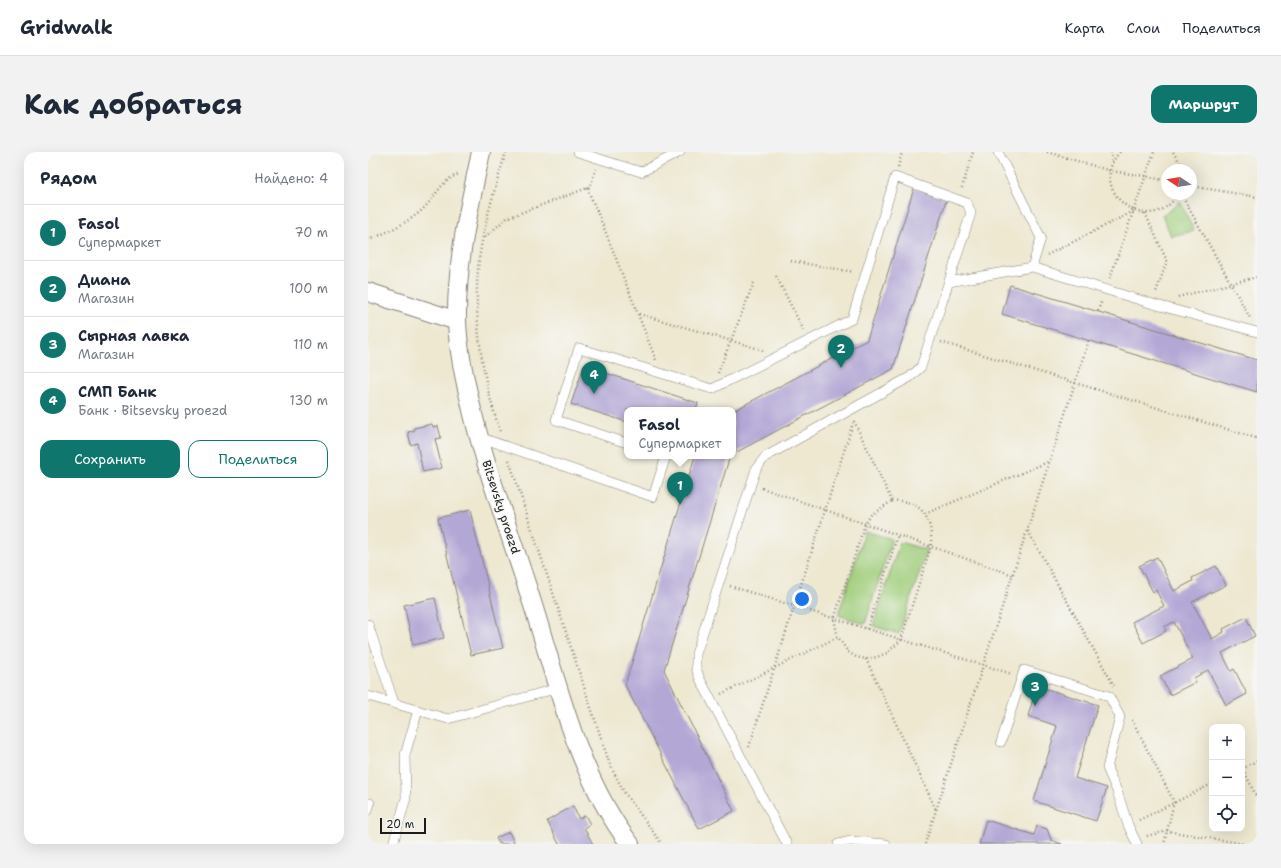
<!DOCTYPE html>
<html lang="ru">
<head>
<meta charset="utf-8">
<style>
  body { margin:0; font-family:"Shantell Sans",sans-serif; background:#f2f2f3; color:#1f2937 }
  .controls { position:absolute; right:12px; bottom:12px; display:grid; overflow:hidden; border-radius:8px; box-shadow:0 4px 16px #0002 }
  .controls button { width:36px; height:36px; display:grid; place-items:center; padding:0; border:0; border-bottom:1px solid #e0e1e3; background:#fff; color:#1f2937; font:20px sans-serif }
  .compass { position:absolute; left:793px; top:12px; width:36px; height:36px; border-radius:50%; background:#fff; box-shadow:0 4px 16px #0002; rotate:282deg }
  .scale { position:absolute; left:12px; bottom:10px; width:46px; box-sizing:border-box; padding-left:4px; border:2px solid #1c1c1c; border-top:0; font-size:11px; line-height:14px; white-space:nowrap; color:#1c1c1c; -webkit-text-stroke:3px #f6f6f2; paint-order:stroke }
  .you { position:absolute; left:434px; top:447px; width:14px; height:14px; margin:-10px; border:3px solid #fff; border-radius:50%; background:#1a73e8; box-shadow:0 0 0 6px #1a73e833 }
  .badge { display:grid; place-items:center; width:26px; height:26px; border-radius:50%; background:#0f766e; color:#fff; font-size:13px; font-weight:700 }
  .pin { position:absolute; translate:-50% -33px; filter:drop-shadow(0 1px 2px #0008) }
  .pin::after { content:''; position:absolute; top:21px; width:14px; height:12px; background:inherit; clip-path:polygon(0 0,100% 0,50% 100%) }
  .popup { position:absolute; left:256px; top:255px; width:112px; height:52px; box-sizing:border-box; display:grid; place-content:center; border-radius:8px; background:#fff; filter:drop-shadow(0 1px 3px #0005); font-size:13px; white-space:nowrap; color:#747a83 }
  .popup b { font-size:15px; color:#1f2937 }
  .popup::after { content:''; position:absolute; left:50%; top:100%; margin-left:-8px; border:8px solid transparent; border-top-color:#fff }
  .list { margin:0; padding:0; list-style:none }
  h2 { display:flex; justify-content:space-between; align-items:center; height:52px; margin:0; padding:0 16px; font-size:17px }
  h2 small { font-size:13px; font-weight:400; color:#747a83 }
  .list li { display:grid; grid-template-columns:26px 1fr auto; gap:12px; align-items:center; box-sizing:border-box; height:56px; padding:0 16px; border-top:1px solid #e0e1e3 }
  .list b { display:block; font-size:15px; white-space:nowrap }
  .list p { margin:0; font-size:13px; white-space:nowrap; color:#747a83 }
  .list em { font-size:13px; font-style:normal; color:#747a83 }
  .actions { display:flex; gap:8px; padding:12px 16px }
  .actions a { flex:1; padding:9px 0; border:1px solid #0f766e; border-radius:12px; text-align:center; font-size:14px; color:#0f766e }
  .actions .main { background:#0f766e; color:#fff }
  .icon { flex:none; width:22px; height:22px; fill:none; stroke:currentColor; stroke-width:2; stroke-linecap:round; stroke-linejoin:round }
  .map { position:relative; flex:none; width:889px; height:692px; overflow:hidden; border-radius:12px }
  header { display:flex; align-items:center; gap:24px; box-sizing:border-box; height:56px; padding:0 20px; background:#fff; border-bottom:1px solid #e0e1e3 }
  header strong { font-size:19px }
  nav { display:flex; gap:22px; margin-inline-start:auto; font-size:14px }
  .intro { display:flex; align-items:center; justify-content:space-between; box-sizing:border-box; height:96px; padding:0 24px }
  h1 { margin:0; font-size:28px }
  .button { padding:10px 18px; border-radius:12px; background:#0f766e; color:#fff; font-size:14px; font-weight:700 }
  main { display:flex; gap:24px; padding:0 24px }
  aside { flex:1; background:#fff; border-radius:12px; box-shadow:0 4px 16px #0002 }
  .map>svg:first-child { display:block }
</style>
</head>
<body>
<header>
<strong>Gridwalk</strong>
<nav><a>Карта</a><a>Слои</a><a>Поделиться</a></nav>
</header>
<div class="intro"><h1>Как добраться</h1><a class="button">Маршрут</a></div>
<main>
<aside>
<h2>Рядом<small>Найдено: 4</small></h2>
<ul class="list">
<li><span class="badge">1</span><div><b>Fasol</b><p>Супермаркет</p></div><em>70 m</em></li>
<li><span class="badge">2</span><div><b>Диана</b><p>Магазин</p></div><em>100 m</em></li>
<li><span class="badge">3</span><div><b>Сырная лавка</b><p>Магазин</p></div><em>110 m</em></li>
<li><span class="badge">4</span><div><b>СМП Банк</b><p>Банк · Bitsevsky proezd</p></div><em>130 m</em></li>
</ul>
<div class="actions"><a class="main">Сохранить</a><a>Поделиться</a></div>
</aside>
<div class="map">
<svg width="889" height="692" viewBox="0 0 889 692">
  <rect width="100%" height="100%" fill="#f6f6f2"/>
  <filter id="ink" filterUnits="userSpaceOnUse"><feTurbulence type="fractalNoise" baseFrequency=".025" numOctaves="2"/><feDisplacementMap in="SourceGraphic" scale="8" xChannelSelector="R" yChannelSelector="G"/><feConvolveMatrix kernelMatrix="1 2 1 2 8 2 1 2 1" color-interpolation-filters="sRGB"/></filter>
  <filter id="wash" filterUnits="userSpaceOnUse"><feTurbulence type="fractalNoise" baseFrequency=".012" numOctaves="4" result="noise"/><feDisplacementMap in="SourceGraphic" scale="16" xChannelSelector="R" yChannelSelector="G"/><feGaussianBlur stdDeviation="0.9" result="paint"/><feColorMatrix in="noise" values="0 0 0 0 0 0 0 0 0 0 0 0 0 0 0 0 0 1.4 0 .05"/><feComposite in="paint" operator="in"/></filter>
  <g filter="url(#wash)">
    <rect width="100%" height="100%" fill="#eee8d1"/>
    <path fill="#a0cd7b" stroke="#5e744c" d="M812 49 826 79 803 84 794 63 808 54Z
      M497 379 524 387 497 472 470 463Z
      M532 390 559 398 531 482 505 474Z"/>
    <g id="blocks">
      <path fill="#b3a7d6" d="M546 36 579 46 525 217 365 302V259L499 188Z
        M642 133 889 208V240L634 162Z
        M216 214 330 251 328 258H259V270L203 252Z
        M64 272 65 275 70 274 73 286 67 287 74 316 55 320 49 291 43 293 40 280 46 279V276Z
        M327 304H362L296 518 366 659 331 677 257 533Z
        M102 358 135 496 103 503 70 366Z
        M789 405 806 439 825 429 824 426 848 414 858 433 824 450 844 487 856 480 855 477 878 465 887 484 854 501 863 519 866 517 879 542 858 553 840 518 826 526 828 530 802 543 792 524 825 507 806 470 796 475 798 479 775 491 764 470 796 454 788 438 785 440 771 414Z
        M67 446 76 486 45 493 36 453Z
        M669 534 730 553 707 626 739 636 728 669 666 649 689 574 660 564Z
        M205 654 211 667 217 663 222 672 216 676 225 692H191L179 669Z
        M618 668 666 683 669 674 679 677 683 688 694 692H611Z
        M141 680 147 692H131L128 686Z"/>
    </g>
  </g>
  <g filter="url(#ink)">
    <use href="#blocks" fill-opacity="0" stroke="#858276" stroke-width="1"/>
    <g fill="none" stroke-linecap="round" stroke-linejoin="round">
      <defs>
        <path id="service" d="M210 0 273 20 312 0
          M664 115 785 152 889 180
          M581 130 664 115 673 86 630 0
          M111 285 285 345 298 304
          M259 291 188 268 211 196 344 237 484 167 527 25 599 51 603 61 553 215 542 225 397 305 388 317 328 502V516L332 527 419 692
          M0 472 26 551
          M0 544 80 567 190 536
          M633 590 656 518 741 544 752 565 739 616 749 639 760 673 769 692
          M0 651H2L0 658
          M25 692 38 646 37 603 50 558
          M470 692 482 689 518 692"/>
        <path id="minor" d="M113 0C101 56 88 111 89 169 90 195 95 220 101 245 116 314 142 380 163 447 190 531 208 621 262 692
          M0 140 89 169"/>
      </defs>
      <use href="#service" stroke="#858276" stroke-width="10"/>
      <use href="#minor" stroke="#858276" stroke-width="20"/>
      <path stroke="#858276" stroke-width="2.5" stroke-dasharray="1 3" stroke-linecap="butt" d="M679 0 743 19 777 24 799 29
        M743 0 744 11
        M752 0C717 36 780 90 810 42
        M805 0 812 11 814 18
        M530 15 534 0
        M823 34 889 45
        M219 36 236 76 288 208
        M594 36 605 0
        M813 42 882 166
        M777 61 799 109 788 140
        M117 85 139 66 222 35 228 17
        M0 88C14 83 43 69 54 58 67 46 73 28 91 22
        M679 103 766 59
        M423 109 486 120
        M408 124 436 179
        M742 126 786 0
        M810 145 889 125
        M730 159 734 148
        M271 162 395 198
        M573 190 888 286 889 288
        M350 221 387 128
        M486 269 524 349
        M132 279C116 232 108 184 109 135 110 89 125 43 138 0
        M141 308 242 613 256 640 294 692
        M394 336 645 423
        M524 349C554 347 565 367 563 394L533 488 519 501 509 505 498 507 488 505 480 500 470 485 466 467 497 372 503 363Z
        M557 362 682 309
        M660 379 746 534
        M362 434 644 522
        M499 477 530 383
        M498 507 568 658
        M353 542 470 485
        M764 568 806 650 796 692
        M381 595 485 271
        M874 617 889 609
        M875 617 889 646
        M771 668 844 632
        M779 684 799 679 877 692
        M557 692 721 188"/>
      <use href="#service" stroke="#fff" stroke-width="9"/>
      <use href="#minor" stroke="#fff" stroke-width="18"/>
    </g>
  </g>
  <g text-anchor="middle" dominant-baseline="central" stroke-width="3" stroke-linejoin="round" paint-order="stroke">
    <g font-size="12" fill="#1c1c1c" stroke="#f6f6f2">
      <text transform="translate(133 355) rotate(72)">Bitsevsky proezd</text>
    </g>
  </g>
</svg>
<div class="controls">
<button>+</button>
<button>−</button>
<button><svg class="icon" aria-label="locate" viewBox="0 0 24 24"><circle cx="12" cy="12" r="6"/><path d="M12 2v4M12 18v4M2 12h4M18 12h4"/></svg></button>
</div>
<svg class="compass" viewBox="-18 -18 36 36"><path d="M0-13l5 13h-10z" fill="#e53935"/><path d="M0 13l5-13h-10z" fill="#747a83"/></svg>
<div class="scale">20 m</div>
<div class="you"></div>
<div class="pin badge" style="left:312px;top:353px">1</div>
<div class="popup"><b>Fasol</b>Супермаркет</div>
<div class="pin badge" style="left:473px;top:216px">2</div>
<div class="pin badge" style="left:667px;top:554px">3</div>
<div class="pin badge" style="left:226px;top:242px">4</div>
</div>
</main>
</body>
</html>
